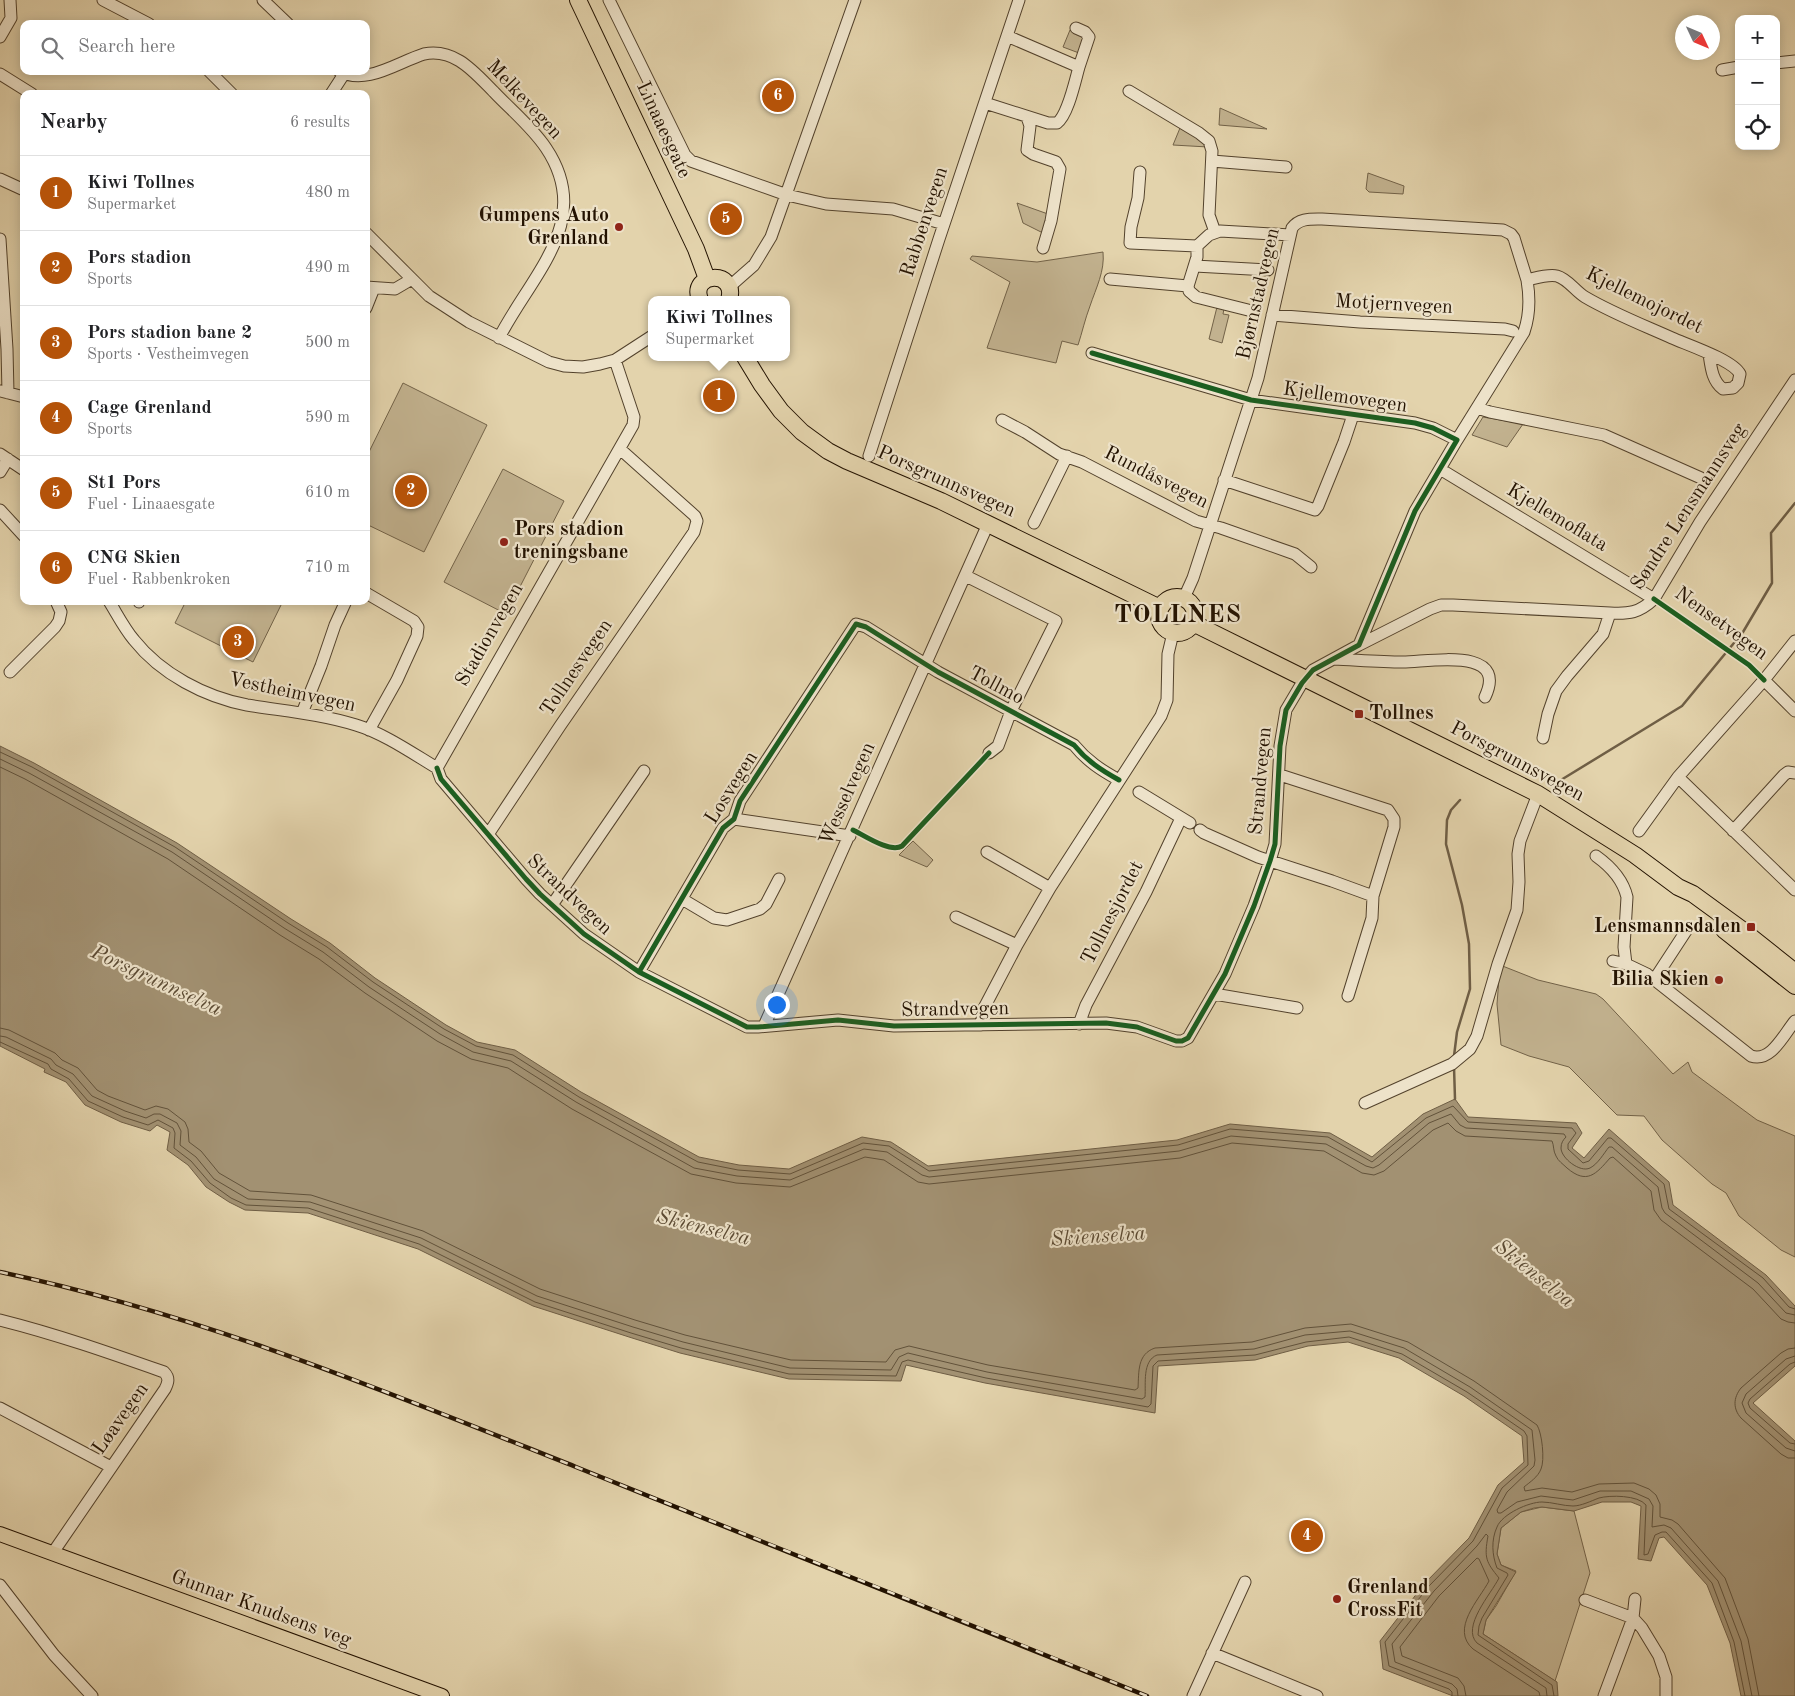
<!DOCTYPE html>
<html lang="en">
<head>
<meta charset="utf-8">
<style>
  body { margin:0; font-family:"Old Standard TT",serif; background:#f6f6f6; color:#202124 }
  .controls { position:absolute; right:15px; top:15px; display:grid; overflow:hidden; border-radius:10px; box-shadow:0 2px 12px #0003 }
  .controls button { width:45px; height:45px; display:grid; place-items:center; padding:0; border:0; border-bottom:1px solid #e0e0e0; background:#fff; color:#202124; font:25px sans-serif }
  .compass { position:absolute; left:1675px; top:15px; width:45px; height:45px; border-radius:50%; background:#fff; box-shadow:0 2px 12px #0003; rotate:134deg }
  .you { position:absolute; left:776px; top:1004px; width:18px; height:18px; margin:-12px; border:4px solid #fff; border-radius:50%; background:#1a73e8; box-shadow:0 0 0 8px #1a73e833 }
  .badge { display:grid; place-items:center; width:32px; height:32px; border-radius:50%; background:#b45309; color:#fff; font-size:16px; font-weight:700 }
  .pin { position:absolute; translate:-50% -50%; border:2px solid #fff; box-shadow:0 1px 5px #0006 }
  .popup { position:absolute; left:648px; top:296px; width:142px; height:65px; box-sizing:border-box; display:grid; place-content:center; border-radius:10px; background:#fff; filter:drop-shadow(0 1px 4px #0005); font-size:16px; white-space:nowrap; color:#757577 }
  .popup b { font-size:19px; color:#202124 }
  .popup::after { content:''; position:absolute; left:50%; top:100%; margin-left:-10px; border:10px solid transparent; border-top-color:#fff }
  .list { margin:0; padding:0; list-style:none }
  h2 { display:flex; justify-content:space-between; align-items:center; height:65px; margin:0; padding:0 20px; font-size:21px }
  h2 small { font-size:16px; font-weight:400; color:#757577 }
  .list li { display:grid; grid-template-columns:32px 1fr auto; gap:15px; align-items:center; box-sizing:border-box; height:75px; padding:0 20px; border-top:1px solid #e0e0e0 }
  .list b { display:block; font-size:19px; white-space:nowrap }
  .list p { margin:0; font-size:16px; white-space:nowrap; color:#757577 }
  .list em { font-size:16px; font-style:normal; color:#757577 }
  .icon { flex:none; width:28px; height:28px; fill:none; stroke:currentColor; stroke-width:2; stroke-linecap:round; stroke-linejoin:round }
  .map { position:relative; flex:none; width:1795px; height:1696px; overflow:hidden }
  .search { position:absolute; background:#fff; box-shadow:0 2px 12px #0003; left:20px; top:20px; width:350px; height:55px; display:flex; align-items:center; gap:12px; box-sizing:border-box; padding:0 18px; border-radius:10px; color:#757577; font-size:19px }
  .panel { position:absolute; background:#fff; box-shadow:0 2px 12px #0003; left:20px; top:90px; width:350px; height:515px; border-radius:10px }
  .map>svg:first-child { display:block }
</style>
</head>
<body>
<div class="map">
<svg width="1795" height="1696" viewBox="0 0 1795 1696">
  <rect width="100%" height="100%" fill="#e3d3ac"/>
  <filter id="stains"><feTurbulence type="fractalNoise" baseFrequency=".004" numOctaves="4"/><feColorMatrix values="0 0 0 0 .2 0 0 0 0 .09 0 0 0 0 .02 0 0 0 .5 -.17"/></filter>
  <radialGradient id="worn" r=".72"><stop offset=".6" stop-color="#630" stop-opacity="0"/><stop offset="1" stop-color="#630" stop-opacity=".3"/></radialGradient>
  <path fill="#c2b28f" stroke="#726248" d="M1070 30 1085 36 1079 53 1063 47Z
    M1220 108 1267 129 1219 125Z
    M1184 127 1208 147 1173 145 1180 128Z
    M1368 173 1404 186 1403 194 1369 192 1366 189Z
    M1017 203 1048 214 1045 234 1023 223Z
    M1103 252C1105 271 1096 288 1090 306 1085 319 1082 333 1078 345L1062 341 1056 363 987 348 1010 282 970 259 972 256 1037 262Z
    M1217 307 1224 309 1223 314 1229 315 1222 343 1209 339Z
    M403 383 487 425 424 552 366 524V458Z
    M1483 417 1523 424 1507 447 1472 435Z
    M503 469 564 501 506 614 444 582Z
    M186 601H283L253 662 175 623Z
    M913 841 933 860 927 867 899 855Z
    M1500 965 1538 980 1596 994 1603 999 1673 1074 1688 1062 1692 1072 1757 1120 1795 1136V1257L1781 1250 1739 1216 1726 1193 1712 1184 1662 1140 1644 1116 1617 1115 1569 1067 1529 1056 1501 1045 1497 1004Z
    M1542 1507 1574 1511 1590 1573 1555 1681 1483 1634 1486 1620 1496 1606 1516 1571 1501 1565 1497 1554 1501 1528 1521 1512Z"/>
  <path fill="#a29172" stroke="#6f5e45" d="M0 746 34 763 177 843 291 919 330 943 375 978 446 1025 477 1042 515 1050 581 1092 699 1157 739 1165 789 1169 862 1137 891 1142 928 1166 1177 1140 1230 1124 1330 1133 1372 1157 1423 1114 1455 1099 1468 1117 1576 1123 1582 1133 1572 1148 1584 1158 1609 1129 1669 1182 1673 1205 1766 1275 1795 1306V1366L1753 1403 1795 1441V1696H1741L1730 1643 1707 1585 1664 1537 1659 1538 1651 1561 1638 1559 1641 1506 1631 1502H1602L1574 1511 1542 1507 1534 1508 1521 1512 1501 1528 1497 1554 1501 1565 1516 1572 1486 1620 1483 1634 1557 1682 1558 1696H1453L1383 1669 1380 1641 1425 1583 1469 1538 1498 1485 1524 1462 1522 1436 1464 1396 1399 1358 1348 1342 1308 1346 1255 1360 1158 1366 1155 1413 985 1383 906 1365 901 1381 789 1379 680 1353 629 1337 533 1306 418 1249 308 1213 245 1210 229 1202 206 1187 188 1165 167 1150 170 1132 157 1125 150 1131 121 1122 85 1105 66 1082 44 1072 45 1069 0 1046Z"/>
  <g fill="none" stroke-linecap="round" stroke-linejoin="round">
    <path stroke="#62523a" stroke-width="1" d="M0 752 32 767 175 847 288 923 327 947 373 982 444 1029 476 1046 513 1055 579 1097 698 1162 738 1170 790 1174 863 1143 889 1146 929 1171 1178 1145 1230 1129 1328 1137 1372 1162 1426 1118 1453 1106 1468 1122 1572 1128 1576 1133 1568 1144V1149L1583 1163 1589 1161 1608 1138H1611L1664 1184 1669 1209 1763 1278 1789 1307 1795 1309
      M0 759 29 773 172 852 284 928 323 952 369 987 440 1034 473 1052 511 1061 576 1102 694 1168 737 1176 790 1180 864 1149 887 1152 922 1175 929 1177 1179 1151 1231 1136 1326 1144 1366 1166 1373 1168 1379 1165 1429 1123 1451 1114 1460 1125 1466 1128 1564 1134 1566 1137C1563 1140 1561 1143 1561 1148 1561 1158 1580 1173 1590 1168 1598 1164 1604 1153 1609 1147H1612L1658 1187 1662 1208 1665 1213 1758 1283 1786 1313 1795 1315
      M0 767 25 779 168 859 280 935 319 959 365 993 437 1041 471 1059 508 1068 572 1109 691 1174 736 1183 790 1187 865 1157 884 1160 918 1182 929 1184 1180 1158 1232 1143 1324 1151 1362 1173 1374 1175 1384 1171 1433 1130 1448 1123 1456 1131 1465 1136 1552 1141C1554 1145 1553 1151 1556 1156 1558 1161 1563 1164 1567 1168 1587 1185 1596 1174 1610 1158L1613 1157 1651 1191 1654 1210 1661 1220 1753 1289 1781 1319 1788 1322 1795 1323
      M0 1028 9 1030 55 1053 62 1060 78 1068 97 1090 108 1096 145 1110 156 1106 168 1109 185 1122 188 1129 189 1142 201 1151 219 1173 250 1191 311 1195 423 1231 540 1289 635 1320 685 1335 791 1360 886 1362 895 1350 909 1346 988 1365 1135 1390 1138 1388C1139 1372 1137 1354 1155 1348L1252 1342 1305 1328 1351 1324 1408 1342 1474 1381 1537 1425C1542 1433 1545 1460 1541 1469 1538 1477 1530 1482 1524 1487L1525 1491 1542 1488 1572 1492 1599 1484 1634 1483 1649 1489 1656 1495 1660 1504V1517L1672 1520 1678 1524 1725 1578 1748 1639 1759 1696
      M0 1036 6 1037 51 1059 56 1065 73 1074 92 1096 125 1111 146 1118 154 1114H160L177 1123 181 1131 180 1145 196 1157 214 1179 248 1199 310 1202 421 1238 537 1296 633 1327 683 1342 790 1368 891 1370 899 1357 908 1353 987 1372 1142 1399 1145 1397C1146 1384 1142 1361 1157 1355L1254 1349 1305 1335 1350 1331 1404 1348 1470 1387 1532 1430 1535 1460 1534 1466 1507 1492 1497 1510 1498 1513H1501L1517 1502 1541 1496 1573 1500 1600 1491H1631L1649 1499 1653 1506 1652 1527 1664 1525 1671 1528 1718 1581 1741 1641 1752 1696
      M0 1042 48 1064 51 1069 69 1079 88 1101 123 1117 148 1125 158 1120 173 1128 175 1133 174 1148 191 1161 210 1183 231 1198 246 1205 308 1208 419 1244 535 1302 631 1333 681 1348 789 1374 896 1376 902 1362 908 1360 986 1378 1148 1407 1151 1404 1153 1366 1158 1361 1255 1355 1306 1342 1349 1337 1402 1354 1467 1392 1524 1431 1527 1436 1528 1465 1502 1488 1473 1541 1429 1586 1385 1642 1389 1666 1449 1689 1452 1692V1696
      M1795 1348 1788 1349 1781 1353 1741 1388C1733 1398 1733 1409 1741 1418L1781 1454 1788 1458H1795
      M1795 1356 1786 1359 1746 1394 1742 1403 1746 1413 1786 1448 1795 1451
      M1795 1362 1790 1364 1750 1399 1748 1403 1750 1408 1790 1443 1795 1444
      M1458 1696 1457 1689 1452 1684 1395 1662 1392 1644 1434 1591 1477 1546 1486 1534 1488 1536C1484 1558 1486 1562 1499 1578 1491 1594 1461 1627 1477 1643L1546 1688 1547 1696
      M1466 1696 1464 1686 1458 1678 1402 1656 1400 1647 1439 1596 1477 1558 1479 1559 1489 1581C1479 1600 1450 1629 1473 1649L1539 1692 1540 1696
      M1554 1696 1552 1685 1478 1635 1479 1626 1482 1618 1508 1575 1507 1573 1497 1568C1492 1555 1491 1540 1497 1527 1502 1514 1529 1502 1542 1502 1552 1502 1563 1506 1573 1506 1581 1506 1591 1501 1599 1498 1610 1495 1638 1495 1646 1505L1644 1555 1648 1554 1655 1535 1662 1532H1666L1712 1583 1734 1642 1745 1696"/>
    <path stroke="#6f5e45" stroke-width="2.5" d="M1556 783 1682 706 1743 632 1772 583 1771 533 1795 503
      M1454 1056 1457 1032 1470 989 1469 944 1462 905 1446 844 1447 820 1451 810 1460 800
      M1454 1067 1455 1099"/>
    <defs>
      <path id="minor" d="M103 0 149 24
        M263 0 288 24
        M609 0 685 155 691 161 787 195 826 204 893 209 944 224
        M1076 28 1085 32 1089 37 1079 67
        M0 37 11 18 10 0
        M1776 63 1795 61
        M1722 70 1739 67
        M209 71 232 94
        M339 71C366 86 398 62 424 54 455 48 474 72 494 92 511 110 532 127 546 148 595 221 531 275 499 338
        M0 74 32 94
        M1129 91 1199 133 1209 141 1212 151 1209 215 1215 232
        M331 94 344 74
        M985 103 1048 123H1057C1068 115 1075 81 1079 67L1007 36
        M1027 117 1030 126 1027 150 1033 154 1056 162 1060 169 1051 221 1043 248
        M1212 161 1286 167
        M1140 172 1138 198 1131 227 1130 243 1197 246
        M0 179 24 190
        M366 233 429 296 469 322 549 362 564 366 583 367 600 364 615 360 652 336
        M0 239 7 349 8 393
        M1195 266 1268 270
        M1110 279 1188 286
        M366 287 395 289 412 279
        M729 287 754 265 771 237 855 0
        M366 308 374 288
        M1248 310 1196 297 1189 291 1188 286 1197 257V246L1209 235 1220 231 1290 235
        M1272 315 1360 322 1505 329 1513 331
        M1 391 24 397
        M1477 408 1490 412 1604 435 1701 478
        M1002 420 1025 432 1059 454 1082 462 1196 521 1221 528 1295 554 1311 567
        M1457 440 1524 332C1530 315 1530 298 1527 280 1536 278 1548 274 1557 276 1568 279 1575 291 1585 297 1612 313 1643 325 1672 338 1688 345 1733 360 1740 374L1738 383 1733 388 1723 389C1712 381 1711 367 1709 354
        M0 454 24 470
        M869 456 939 239 1019 0
        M1440 469 1654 599
        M0 472 8 459
        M1224 480 1315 510 1318 506 1344 442 1353 415
        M0 510 24 536
        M1034 523 1067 456
        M966 576 1056 621 1011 711 998 746 989 753
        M366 593 414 621 418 627 417 636 397 680 369 730
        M1184 598 1193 578 1258 378 1292 228C1299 218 1311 219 1322 219L1503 230 1511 234 1514 238 1527 280
        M109 601C117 614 124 628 134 640 161 674 205 697 247 705 284 711 321 714 356 725 383 733 412 753 437 768
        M139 601V602
        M1359 645 1430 609 1441 605H1453L1610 613C1629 614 1639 613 1654 599L1700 522 1795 380
        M1334 659C1357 660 1380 662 1403 662 1429 662 1509 646 1485 697
        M10 672 55 627 59 621 61 612 56 601
        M1764 680 1795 711
        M302 713 321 666 335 625 346 601
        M1543 738 1548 714 1556 691 1567 676 1603 634 1610 613
        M437 768 441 779 526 879 540 894 584 934 639 972 747 1027H758L838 1020 894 1026 1106 1023 1137 1027 1176 1041H1182L1188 1038 1225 974 1254 906 1270 861 1275 844 1280 746 1286 710 1302 683 1313 670 1359 645 1415 511 1457 440 1433 428 1415 423 1251 400 1092 353
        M437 768 633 425 634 417 615 360
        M1280 775 1388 810 1394 819V827L1373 896 1372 918 1348 996
        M1678 777 1795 890
        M1139 792 1190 823
        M734 819 850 836
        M1200 830 1204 833 1258 857 1332 881 1373 896
        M1639 831 1678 777 1764 680 1795 641
        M1733 831 1784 775 1788 772 1795 773
        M489 833 560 726 694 532 697 521 695 516 620 449
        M987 852 1050 888
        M1596 856C1610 866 1623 880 1627 897L1624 947 1626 964
        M682 899 714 918 727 920 760 909 766 904 779 879
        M552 905 644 771
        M956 917 1017 945
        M1613 961 1626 964 1647 974 1751 1056C1771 1063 1784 1034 1795 1021
        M639 972 723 828 734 819 740 801 856 624 866 627 938 672 1074 745C1087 761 1101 770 1119 780
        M1654 980 1686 931
        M1214 994 1297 1008
        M1079 1024 1086 1005 1146 892 1181 818
        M981 1025 984 1008 1017 945 1050 888 1161 716 1167 700 1168 654 1173 633
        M764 1026 988 524
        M1365 1103 1452 1064 1470 1049 1477 1036 1498 964 1517 910 1519 882 1518 854 1520 841 1538 794
        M0 1320C56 1334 110 1353 164 1372 170 1378 168 1383 165 1389L52 1554
        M0 1408 111 1467
        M0 1585 54 1655 92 1696
        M1585 1600 1633 1618 1642 1628 1659 1656 1666 1677V1696
        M1212 1653 1317 1696
        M1193 1696 1245 1582
        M1604 1696 1633 1618 1635 1599"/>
      <path id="major" d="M0 1534 442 1696"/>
      <path id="highway" d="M578 0 696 249 707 279
        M700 300C689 272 738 269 729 300
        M745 357 762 385 781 411 802 432 828 451 847 461 941 501 1160 608
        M1159 615a18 18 0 1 1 36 0a18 18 0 1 1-36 0Z
        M1193 623 1538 794 1635 855 1678 887 1693 894 1741 929 1795 972
        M1724 930 1795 986"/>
    </defs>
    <use href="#minor" stroke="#53422c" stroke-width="13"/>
    <use href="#major" stroke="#231201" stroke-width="16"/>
    <use href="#highway" stroke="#231201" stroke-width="18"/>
    <use href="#minor" stroke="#ede2c9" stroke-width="11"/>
    <use href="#major" stroke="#e3d3ac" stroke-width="14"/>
    <use href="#highway" stroke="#e3d3ac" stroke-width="16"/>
    <defs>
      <path id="rail" d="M0 1272C200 1314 387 1392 576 1467 766 1543 957 1618 1147 1696"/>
    </defs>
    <use href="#rail" stroke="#231201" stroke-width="4.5"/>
    <use href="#rail" stroke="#ede2c9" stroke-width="2.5" stroke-dasharray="8" stroke-linecap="butt"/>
    <defs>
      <path id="cycleway" d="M1654 599 1749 665 1764 680
        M437 768 441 779 526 879 540 894 584 934 639 972 747 1027H758L838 1020 894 1026 1106 1023 1137 1027 1176 1041H1182L1188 1038 1225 974 1254 906 1270 861 1275 844 1280 746 1286 710 1302 683 1313 670 1359 645 1415 511 1457 440 1433 428 1415 423 1251 400 1092 353
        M853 830C865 836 890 853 902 846L989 753
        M639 972 723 828 734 819 740 801 856 624 866 627 938 672 1074 745C1087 761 1101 770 1119 780"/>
    </defs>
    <use href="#cycleway" stroke="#ede2c9" stroke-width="8"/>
    <use href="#cycleway" stroke="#1b5e20" stroke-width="5"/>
  </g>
  <g fill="#8f2418" stroke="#ede2c9" stroke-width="2">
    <circle cx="619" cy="227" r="5"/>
    <circle cx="504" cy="542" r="5"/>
    <rect x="1354" y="709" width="10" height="10" rx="2.5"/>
    <rect x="1746" y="922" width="10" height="10" rx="2.5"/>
    <circle cx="1719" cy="980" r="5"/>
    <circle cx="1337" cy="1599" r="5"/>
  </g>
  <g text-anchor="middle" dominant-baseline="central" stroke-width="4.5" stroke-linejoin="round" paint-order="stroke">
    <g font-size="20" fill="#231201" stroke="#ede2c9">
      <text transform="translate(524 100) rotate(47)">Melkevegen</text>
      <text transform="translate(663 130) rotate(65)">Linaaesgate</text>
      <text transform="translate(925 222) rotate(-72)">Rabbenvegen</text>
      <text transform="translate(1259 294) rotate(-77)">Bjørnstadvegen</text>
      <text transform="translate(1644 301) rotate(26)">Kjellemojordet</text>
      <text transform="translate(1394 305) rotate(3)">Motjernvegen</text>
      <text transform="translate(1345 398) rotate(8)">Kjellemovegen</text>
      <text transform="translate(1156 478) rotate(27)">Rundåsvegen</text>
      <text transform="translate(946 482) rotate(24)">Porsgrunnsvegen</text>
      <text transform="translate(1689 507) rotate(-57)">Søndre Lensmannsveg</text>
      <text transform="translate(1557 518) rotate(31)">Kjellemoflata</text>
      <text transform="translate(1721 624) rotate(36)">Nensetvegen</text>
      <text transform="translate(490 635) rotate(-60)">Stadionvegen</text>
      <text transform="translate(577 668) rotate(-56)">Tollnesvegen</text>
      <text transform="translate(996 686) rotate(28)">Tollmo</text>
      <text transform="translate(292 693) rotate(12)">Vestheimvegen</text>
      <text transform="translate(1517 762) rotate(28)">Porsgrunnsvegen</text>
      <text transform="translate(1261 781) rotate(-85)">Strandvegen</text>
      <text transform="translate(732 788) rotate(-58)">Losvegen</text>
      <text transform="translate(848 794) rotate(-66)">Wesselvegen</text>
      <text transform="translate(569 895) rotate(43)">Strandvegen</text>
      <text transform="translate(1113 913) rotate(-63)">Tollnesjordet</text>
      <text transform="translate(955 1010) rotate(-1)">Strandvegen</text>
      <text transform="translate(121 1419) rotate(-55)">Løavegen</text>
      <text transform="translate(261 1609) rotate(20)">Gunnar Knudsens veg</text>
    </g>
    <g font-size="20" font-weight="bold" fill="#231201" stroke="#ede2c9" text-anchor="end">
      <text x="609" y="216">Gumpens Auto<tspan x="609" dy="23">Grenland</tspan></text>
      <text x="514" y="530" text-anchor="start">Pors stadion<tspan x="514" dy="23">treningsbane</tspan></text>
      <text x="1369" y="714" text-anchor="start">Tollnes</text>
      <text x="1741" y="927">Lensmannsdalen</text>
      <text x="1709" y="980">Bilia Skien</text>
      <text x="1347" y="1588" text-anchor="start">Grenland<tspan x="1347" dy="23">CrossFit</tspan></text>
    </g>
    <g font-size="21" font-style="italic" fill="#5c4b34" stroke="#ede2c9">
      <text transform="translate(156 981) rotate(25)">Porsgrunnselva</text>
      <text transform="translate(703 1228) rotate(14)">Skienselva</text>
      <text transform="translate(1098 1237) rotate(-4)">Skienselva</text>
      <text transform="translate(1534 1274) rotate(39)">Skienselva</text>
    </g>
    <g font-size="25" font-weight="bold" letter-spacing="1" fill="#231201" stroke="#ede2c9">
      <text x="1178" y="615">TOLLNES</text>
    </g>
  </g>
  <rect width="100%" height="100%" filter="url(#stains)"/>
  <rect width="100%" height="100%" fill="url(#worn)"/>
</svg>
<div class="controls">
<button>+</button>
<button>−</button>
<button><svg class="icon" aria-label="locate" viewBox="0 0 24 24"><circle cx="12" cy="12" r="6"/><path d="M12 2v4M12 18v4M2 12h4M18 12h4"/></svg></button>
</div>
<svg class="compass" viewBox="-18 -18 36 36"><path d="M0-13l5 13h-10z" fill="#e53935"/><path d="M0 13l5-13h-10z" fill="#757577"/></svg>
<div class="you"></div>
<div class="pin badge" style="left:719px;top:396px">1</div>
<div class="popup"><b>Kiwi Tollnes</b>Supermarket</div>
<div class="pin badge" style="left:411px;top:491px">2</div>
<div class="pin badge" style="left:238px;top:642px">3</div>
<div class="pin badge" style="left:1307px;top:1536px">4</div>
<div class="pin badge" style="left:726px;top:219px">5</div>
<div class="pin badge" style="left:778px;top:96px">6</div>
<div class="search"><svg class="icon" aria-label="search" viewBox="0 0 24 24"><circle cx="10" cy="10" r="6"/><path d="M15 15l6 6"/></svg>Search here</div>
<section class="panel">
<h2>Nearby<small>6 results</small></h2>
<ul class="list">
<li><span class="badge">1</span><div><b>Kiwi Tollnes</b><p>Supermarket</p></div><em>480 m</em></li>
<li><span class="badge">2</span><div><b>Pors stadion</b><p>Sports</p></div><em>490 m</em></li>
<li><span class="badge">3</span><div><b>Pors stadion bane 2</b><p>Sports · Vestheimvegen</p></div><em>500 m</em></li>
<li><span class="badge">4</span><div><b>Cage Grenland</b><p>Sports</p></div><em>590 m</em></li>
<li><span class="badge">5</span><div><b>St1 Pors</b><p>Fuel · Linaaesgate</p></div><em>610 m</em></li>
<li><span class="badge">6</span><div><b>CNG Skien</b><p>Fuel · Rabbenkroken</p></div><em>710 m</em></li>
</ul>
</section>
</div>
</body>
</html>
